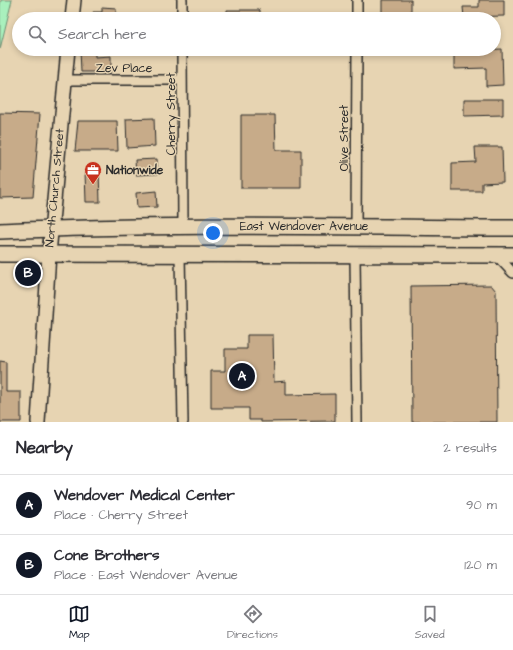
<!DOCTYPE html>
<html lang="en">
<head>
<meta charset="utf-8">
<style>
  body { margin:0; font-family:"Architects Daughter",sans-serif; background:#f7f7f7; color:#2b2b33 }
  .you { position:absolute; left:213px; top:233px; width:14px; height:14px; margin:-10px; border:3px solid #fff; border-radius:50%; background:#1a73e8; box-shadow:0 0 0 6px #1a73e833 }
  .badge { display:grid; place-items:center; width:26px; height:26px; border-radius:50%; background:#111827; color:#fff; font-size:13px; font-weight:700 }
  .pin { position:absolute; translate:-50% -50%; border:2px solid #fff; box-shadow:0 1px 4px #0006 }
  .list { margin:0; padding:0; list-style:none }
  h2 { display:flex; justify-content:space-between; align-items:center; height:52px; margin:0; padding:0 16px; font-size:17px }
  h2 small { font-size:13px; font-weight:400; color:#7c7c81 }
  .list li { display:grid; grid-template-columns:26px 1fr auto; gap:12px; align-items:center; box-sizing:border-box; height:60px; padding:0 16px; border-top:1px solid #e1e1e2 }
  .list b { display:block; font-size:15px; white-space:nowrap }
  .list p { margin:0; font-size:13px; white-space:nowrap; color:#7c7c81 }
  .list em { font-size:13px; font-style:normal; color:#7c7c81 }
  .icon { flex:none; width:22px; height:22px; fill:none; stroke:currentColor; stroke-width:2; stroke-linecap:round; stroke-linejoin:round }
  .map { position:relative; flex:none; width:513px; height:422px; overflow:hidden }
  .search { position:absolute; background:#fff; box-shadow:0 2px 6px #0003; left:12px; right:12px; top:12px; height:44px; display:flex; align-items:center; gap:10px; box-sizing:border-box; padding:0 14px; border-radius:22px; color:#7c7c81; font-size:15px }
  .sheet { height:172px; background:#fff }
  nav { display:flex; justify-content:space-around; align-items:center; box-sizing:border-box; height:56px; border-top:1px solid #e1e1e2; background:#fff; font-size:11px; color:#7c7c81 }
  nav a { display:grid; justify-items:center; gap:2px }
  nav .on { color:#111827 }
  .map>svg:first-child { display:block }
</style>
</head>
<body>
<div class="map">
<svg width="513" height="422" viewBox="0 0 513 422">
  <rect width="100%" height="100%" fill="#e7d4b2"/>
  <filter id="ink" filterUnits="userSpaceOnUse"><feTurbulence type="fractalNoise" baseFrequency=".025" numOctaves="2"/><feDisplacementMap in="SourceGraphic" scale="8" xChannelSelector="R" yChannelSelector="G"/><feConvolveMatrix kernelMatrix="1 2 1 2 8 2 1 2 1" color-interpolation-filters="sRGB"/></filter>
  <g filter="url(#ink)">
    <path fill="#a9f0bd" stroke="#6a8e74" d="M1 0H12L0 49V6Z"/>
    <path fill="#c7ab89" stroke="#2b2b2b" d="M382 0H411V19H382Z
      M479 0H504V16L464 17 463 7H479Z
      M102 7 116 8V19H93V12H102Z
      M227 10H260V19H227Z
      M80 49H95V57L111 56V72H81Z
      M502 49 503 85 486 86V68L454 69V51Z
      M464 99H503V115L464 116Z
      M0 113 40 114 33 197 0 198Z
      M241 115H275L276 150H301V188H241Z
      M154 118 155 146 127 148 126 119Z
      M78 121H117L118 151H75Z
      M475 147H502L503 182 482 183V191H452V163L476 162Z
      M157 159 158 174 136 175 135 160Z
      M99 171 100 202H86L85 172Z
      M156 191 157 207 137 208 136 193Z
      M491 285 496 291 497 422H412L411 286Z
      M247 335H273L274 382 286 381V395L335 394V421L261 422V420H249V408H211V371H225V349H247Z
      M0 361 6 362V392H21V422H0Z"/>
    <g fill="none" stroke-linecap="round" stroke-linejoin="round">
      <defs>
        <path id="minor" d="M182 19V0
          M357 19V0
          M182 49 183 226
          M65 80H182
          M356 226 357 49
          M180 255 183 422
          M496 255 513 273
          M355 256 357 422"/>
        <path id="secondary" d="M72 19 74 0
          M38 422 49 254 68 49"/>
        <path id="trunk" d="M0 231C171 223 342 227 513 228
          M0 254 513 255"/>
      </defs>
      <use href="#minor" stroke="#2b2b2b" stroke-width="12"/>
      <use href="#secondary" stroke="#2b2b2b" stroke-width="16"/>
      <use href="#trunk" stroke="#2b2b2b" stroke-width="18"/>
      <use href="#minor" stroke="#e7d4b2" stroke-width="9"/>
      <use href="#secondary" stroke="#e7d4b2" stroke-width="13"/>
      <use href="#trunk" stroke="#e7d4b2" stroke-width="15"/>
    </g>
  </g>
  <defs>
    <symbol id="office-pin" viewBox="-11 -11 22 30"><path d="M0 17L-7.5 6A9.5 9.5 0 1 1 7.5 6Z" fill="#c8321e" stroke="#e7d4b2"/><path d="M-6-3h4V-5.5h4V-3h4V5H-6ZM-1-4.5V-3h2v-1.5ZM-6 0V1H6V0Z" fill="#fff"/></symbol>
  </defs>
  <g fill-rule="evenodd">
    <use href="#office-pin" x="83" y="160" width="20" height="27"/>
  </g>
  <g text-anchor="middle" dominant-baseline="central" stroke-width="3" stroke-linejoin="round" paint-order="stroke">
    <g font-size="12" fill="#2b2b2b" stroke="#e7d4b2">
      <text x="124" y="68">Zev Place</text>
      <text transform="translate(171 114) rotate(-90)">Cherry Street</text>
      <text transform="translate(344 138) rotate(-90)">Olive Street</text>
      <text transform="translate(55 188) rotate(-85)">North Church Street</text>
      <text x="304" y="226">East Wendover Avenue</text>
    </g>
    <g font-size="12" font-weight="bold" fill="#2b2b2b" stroke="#e7d4b2" text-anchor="start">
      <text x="106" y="170">Nationwide</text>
    </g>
  </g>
</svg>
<div class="you"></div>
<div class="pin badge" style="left:242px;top:376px">A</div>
<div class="pin badge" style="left:28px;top:273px">B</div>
<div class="search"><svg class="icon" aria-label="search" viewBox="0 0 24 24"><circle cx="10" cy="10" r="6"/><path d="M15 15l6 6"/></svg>Search here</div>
</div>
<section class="sheet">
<h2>Nearby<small>2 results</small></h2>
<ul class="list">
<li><span class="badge">A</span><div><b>Wendover Medical Center</b><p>Place · Cherry Street</p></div><em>90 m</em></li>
<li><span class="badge">B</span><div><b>Cone Brothers</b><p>Place · East Wendover Avenue</p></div><em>120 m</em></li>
</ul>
</section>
<nav>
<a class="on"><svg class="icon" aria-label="map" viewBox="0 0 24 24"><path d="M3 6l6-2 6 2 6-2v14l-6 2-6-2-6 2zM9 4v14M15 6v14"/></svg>Map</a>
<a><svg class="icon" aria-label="directions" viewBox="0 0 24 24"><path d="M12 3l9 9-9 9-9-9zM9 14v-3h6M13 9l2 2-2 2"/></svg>Directions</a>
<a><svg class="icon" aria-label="saved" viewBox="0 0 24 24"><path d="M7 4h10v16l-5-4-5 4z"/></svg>Saved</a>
</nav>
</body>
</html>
